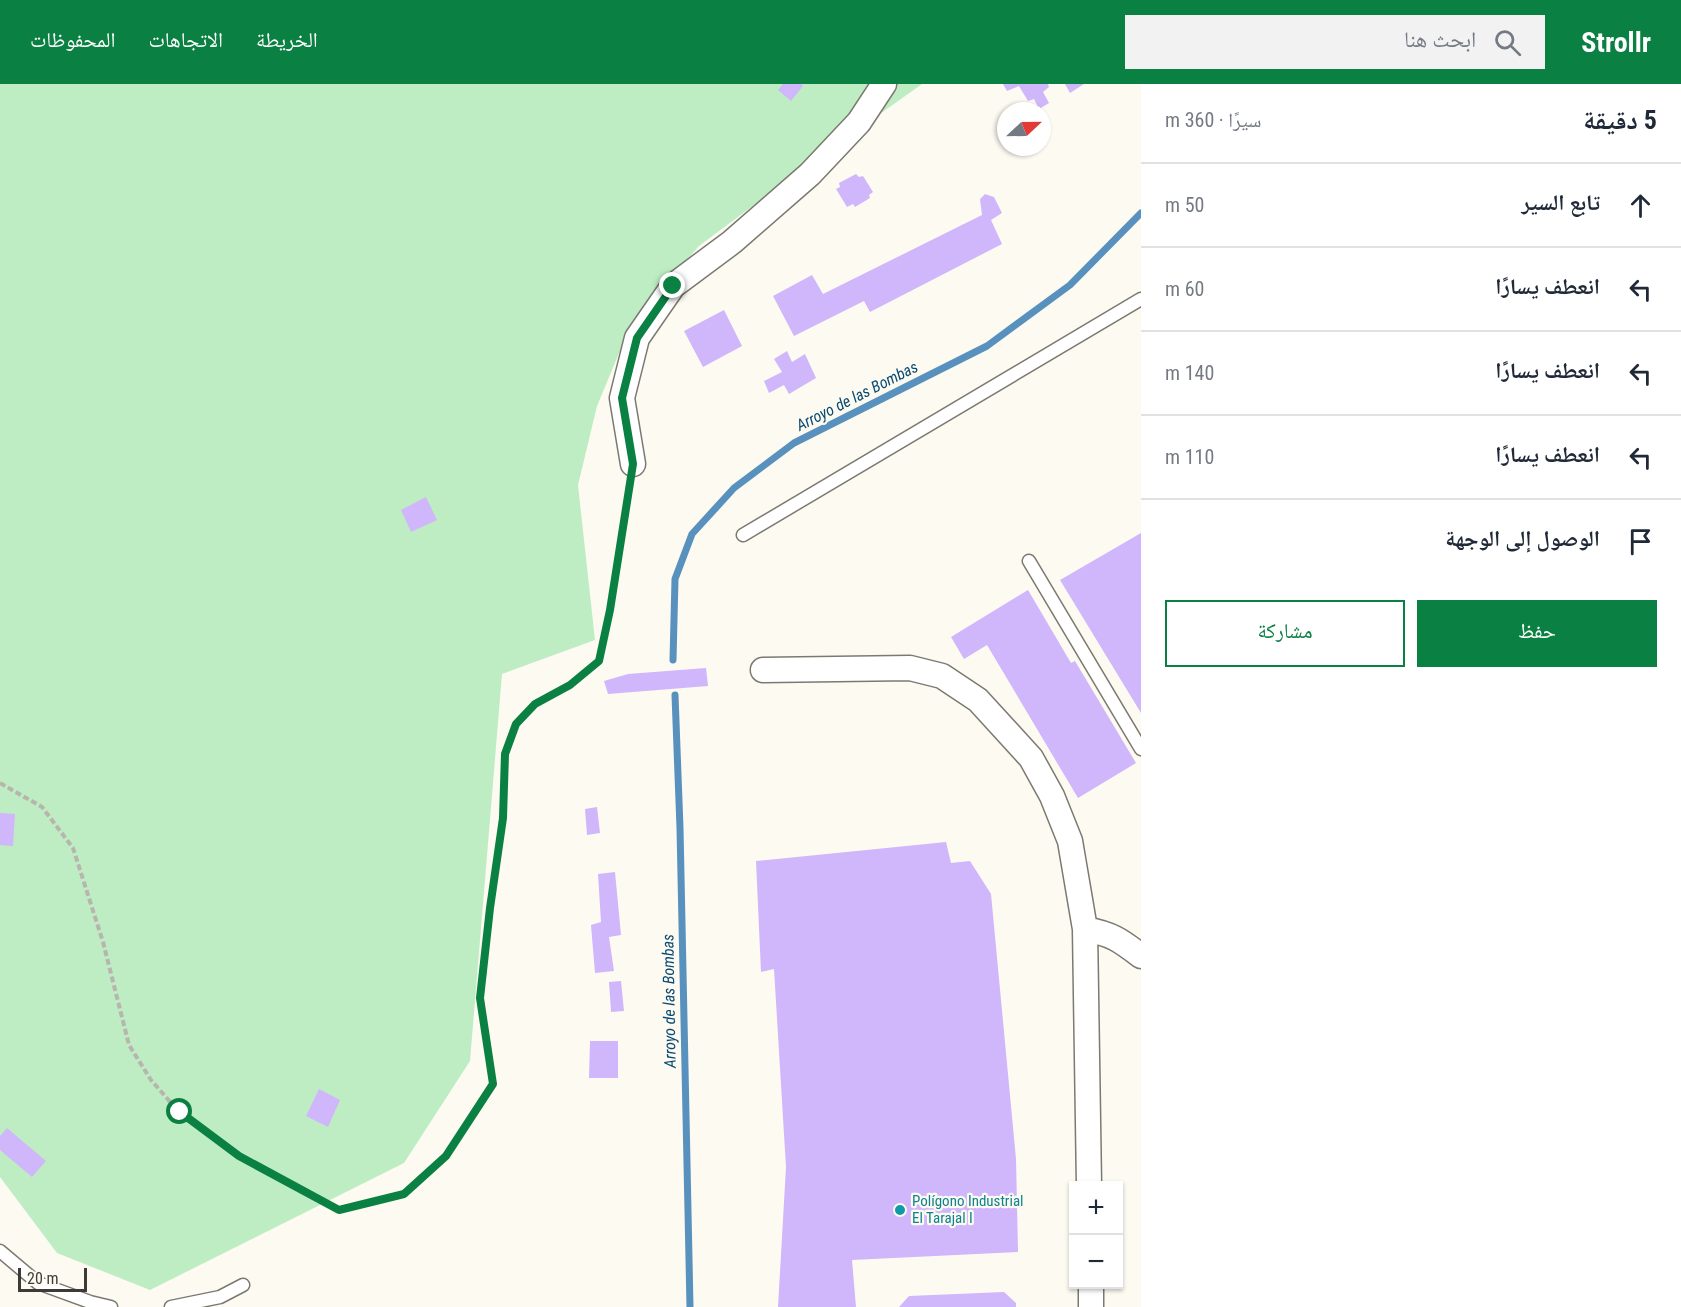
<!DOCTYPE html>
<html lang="ar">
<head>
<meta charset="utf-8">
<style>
  body { margin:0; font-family:"Roboto Condensed","Noto Naskh Arabic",sans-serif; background:#f2f2f3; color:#1f2937; direction:rtl }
  .controls { position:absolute; right:18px; bottom:18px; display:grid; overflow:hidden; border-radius:0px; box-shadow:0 2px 4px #0004 }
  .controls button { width:54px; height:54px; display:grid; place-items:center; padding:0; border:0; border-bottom:2px solid #e0e1e3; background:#fff; color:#1f2937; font:30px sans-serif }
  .compass { position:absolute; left:997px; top:18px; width:54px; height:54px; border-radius:50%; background:#fff; box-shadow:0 2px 4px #0004; rotate:68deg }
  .scale { position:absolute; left:18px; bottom:15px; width:69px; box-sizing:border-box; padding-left:6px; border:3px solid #3d3b38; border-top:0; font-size:16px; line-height:21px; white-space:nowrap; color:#3d3b38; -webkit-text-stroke:4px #fdfaf1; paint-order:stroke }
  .stop { position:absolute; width:18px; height:18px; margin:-14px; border:4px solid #0b8043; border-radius:50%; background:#fff }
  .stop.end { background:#0b8043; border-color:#fff; box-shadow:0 2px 6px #0008 }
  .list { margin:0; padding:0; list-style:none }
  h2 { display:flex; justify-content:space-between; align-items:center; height:78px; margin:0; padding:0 24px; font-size:26px }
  h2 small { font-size:20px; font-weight:400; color:#747a83 }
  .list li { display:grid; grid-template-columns:39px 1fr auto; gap:18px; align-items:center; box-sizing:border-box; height:84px; padding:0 24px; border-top:2px solid #e0e1e3 }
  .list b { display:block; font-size:22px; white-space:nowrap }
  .list em { font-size:20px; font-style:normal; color:#747a83 }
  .actions { display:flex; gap:12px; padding:18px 24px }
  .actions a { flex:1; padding:14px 0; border:2px solid #0b8043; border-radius:0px; text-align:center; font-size:21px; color:#0b8043 }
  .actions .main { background:#0b8043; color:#fff }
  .icon { flex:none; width:33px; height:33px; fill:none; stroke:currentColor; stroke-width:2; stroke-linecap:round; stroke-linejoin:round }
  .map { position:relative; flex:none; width:1141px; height:1223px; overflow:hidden; direction:ltr }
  header { display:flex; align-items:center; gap:36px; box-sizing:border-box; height:84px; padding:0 30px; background:#0b8043; color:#fff }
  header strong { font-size:28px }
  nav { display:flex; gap:33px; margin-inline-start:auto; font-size:21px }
  .search { width:420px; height:54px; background:#f2f2f3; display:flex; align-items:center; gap:15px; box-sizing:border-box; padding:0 21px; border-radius:0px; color:#747a83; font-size:22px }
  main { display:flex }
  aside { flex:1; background:#fff }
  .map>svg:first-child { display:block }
</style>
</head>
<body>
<header>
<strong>Strollr</strong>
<div class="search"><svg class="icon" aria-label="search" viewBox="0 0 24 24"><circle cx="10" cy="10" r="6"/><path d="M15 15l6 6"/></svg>ابحث هنا</div>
<nav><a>الخريطة</a><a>الاتجاهات</a><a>المحفوظات</a></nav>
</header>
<main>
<aside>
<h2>5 دقيقة<small>سيرًا · 360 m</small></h2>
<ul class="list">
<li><svg class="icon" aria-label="ahead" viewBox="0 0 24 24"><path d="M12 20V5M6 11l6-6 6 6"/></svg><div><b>تابع السير</b></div><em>50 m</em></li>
<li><svg class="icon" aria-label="left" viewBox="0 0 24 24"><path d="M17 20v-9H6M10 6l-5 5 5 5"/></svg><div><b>انعطف يسارًا</b></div><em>60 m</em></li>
<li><svg class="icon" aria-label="left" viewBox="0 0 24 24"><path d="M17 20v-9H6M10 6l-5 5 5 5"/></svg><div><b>انعطف يسارًا</b></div><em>140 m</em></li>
<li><svg class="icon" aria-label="left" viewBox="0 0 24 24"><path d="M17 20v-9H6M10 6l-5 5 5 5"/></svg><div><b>انعطف يسارًا</b></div><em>110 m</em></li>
<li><svg class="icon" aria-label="arrive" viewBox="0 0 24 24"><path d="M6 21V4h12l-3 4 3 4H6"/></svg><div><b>الوصول إلى الوجهة</b></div></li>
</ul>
<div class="actions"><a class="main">حفظ</a><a>مشاركة</a></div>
</aside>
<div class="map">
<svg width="1141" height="1223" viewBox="0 0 1141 1223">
  <rect width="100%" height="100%" fill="#fdfaf1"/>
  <path fill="#beedc3" d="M0 0H922L790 94 699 162 632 238 597 322 578 401 595 556 502 590 470 977 404 1079 150 1206 57 1169 0 1093Z"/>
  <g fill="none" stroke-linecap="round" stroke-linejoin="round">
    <path stroke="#5891bd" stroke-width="7" d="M673 576 675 495 692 450 734 404 794 359 987 262 1070 201 1141 129
      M675 611 680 744 690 1223"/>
  </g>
  <path fill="#d0b6fb" d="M783 0H801L803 2 791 17 778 6Z
    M1003 0H1048L1049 3 1043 8 1049 19 1039 25 1034 15 1028 17 1019 2 1007 7Z
    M1065 0H1084L1070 9Z
    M856 90 859 93 863 92 873 108 869 111 870 114 855 123 853 120 847 123 836 105 840 103 839 99Z
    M985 110 994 113 1002 129 991 136 1002 160 870 228 864 217 794 252 773 212 812 191 823 210 982 131 980 115Z
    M724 226 742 262 703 283 684 247Z
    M787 267 792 278 805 270 816 294 789 310 784 301 769 309 764 297 782 288 774 275Z
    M426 413 437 436 411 448 401 426Z
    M1141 449V629L1060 496Z
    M1028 506 1071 579 1075 577 1136 679 1078 714 987 561 964 575 951 553Z
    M706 584 708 602 608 610 604 597 628 590Z
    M597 723 600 749 587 751 585 725Z
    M0 729 15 730 13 762 0 761Z
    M946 758 951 779 970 777 991 810 1016 1075 1018 1168 852 1176 856 1223H778L786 1083 774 885 761 888 756 777Z
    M615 788 621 851 609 853 614 887 595 889 591 841 601 838 598 790Z
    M621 897 624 927 611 928 609 898Z
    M590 957H618V994H589Z
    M319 1005 340 1016 328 1043 306 1032Z
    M7 1044 46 1077 32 1093 0 1066V1052Z
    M1004 1208 1016 1219V1223H899L909 1212Z"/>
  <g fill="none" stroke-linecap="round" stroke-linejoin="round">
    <defs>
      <path id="lane" d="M743 451 1141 215
        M1029 477 1141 665
        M0 1167 38 1199 90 1218 111 1223
        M171 1223 220 1213 243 1201"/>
      <path id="street" d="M633 380 622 314 637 254 673 202 732 158 810 90 859 38 884 0
        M763 586 910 584 942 592 978 616 1031 674 1052 712 1070 757 1085 845 1089 1102
        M1085 845C1112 850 1120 856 1141 872
        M1091 1200V1223"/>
    </defs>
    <use href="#lane" stroke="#7c7971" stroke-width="15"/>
    <use href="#street" stroke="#7c7971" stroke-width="27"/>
    <path stroke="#b7b5ae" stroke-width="4" stroke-dasharray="6 3" stroke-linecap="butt" d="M0 699 42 723 73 764 103 858 129 961 151 996 179 1028 239 1072 339 1126 404 1110 446 1072 493 1000 480 914 490 824 503 734 505 670 516 640 535 619 570 601 599 577 610 526 629 400"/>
    <use href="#lane" stroke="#fff" stroke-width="12"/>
    <use href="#street" stroke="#fff" stroke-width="24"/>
  </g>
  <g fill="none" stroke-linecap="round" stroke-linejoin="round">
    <path stroke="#0b8043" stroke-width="8" d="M180 1028 239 1072 339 1126 404 1110 446 1072 493 1000 480 914 490 824 503 734 505 670 516 640 535 620 570 601 599 577 610 526 633 380 622 314 637 254 673 202"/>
  </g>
  <circle fill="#0f9aa8" stroke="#fdfaf1" stroke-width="2" cx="900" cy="1126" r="6"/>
  <g text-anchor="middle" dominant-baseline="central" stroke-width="4.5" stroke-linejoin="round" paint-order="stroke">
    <g font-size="15" fill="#0d838f" stroke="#fdfaf1" text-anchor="start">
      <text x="912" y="1117">Polígono Industrial<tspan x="912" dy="17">El Tarajal I</tspan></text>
    </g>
    <g font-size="16" font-style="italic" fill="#084a73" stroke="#fdfaf1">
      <text transform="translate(857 312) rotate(-27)">Arroyo de las Bombas</text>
      <text transform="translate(669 917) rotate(-91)">Arroyo de las Bombas</text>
    </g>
  </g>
</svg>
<div class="controls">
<button>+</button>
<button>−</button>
</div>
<svg class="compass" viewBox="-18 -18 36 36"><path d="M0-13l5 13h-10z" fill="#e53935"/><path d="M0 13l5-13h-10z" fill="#747a83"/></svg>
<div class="scale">20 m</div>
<div class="stop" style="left:180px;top:1028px"></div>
<div class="stop end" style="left:673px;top:202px"></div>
</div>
</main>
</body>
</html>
